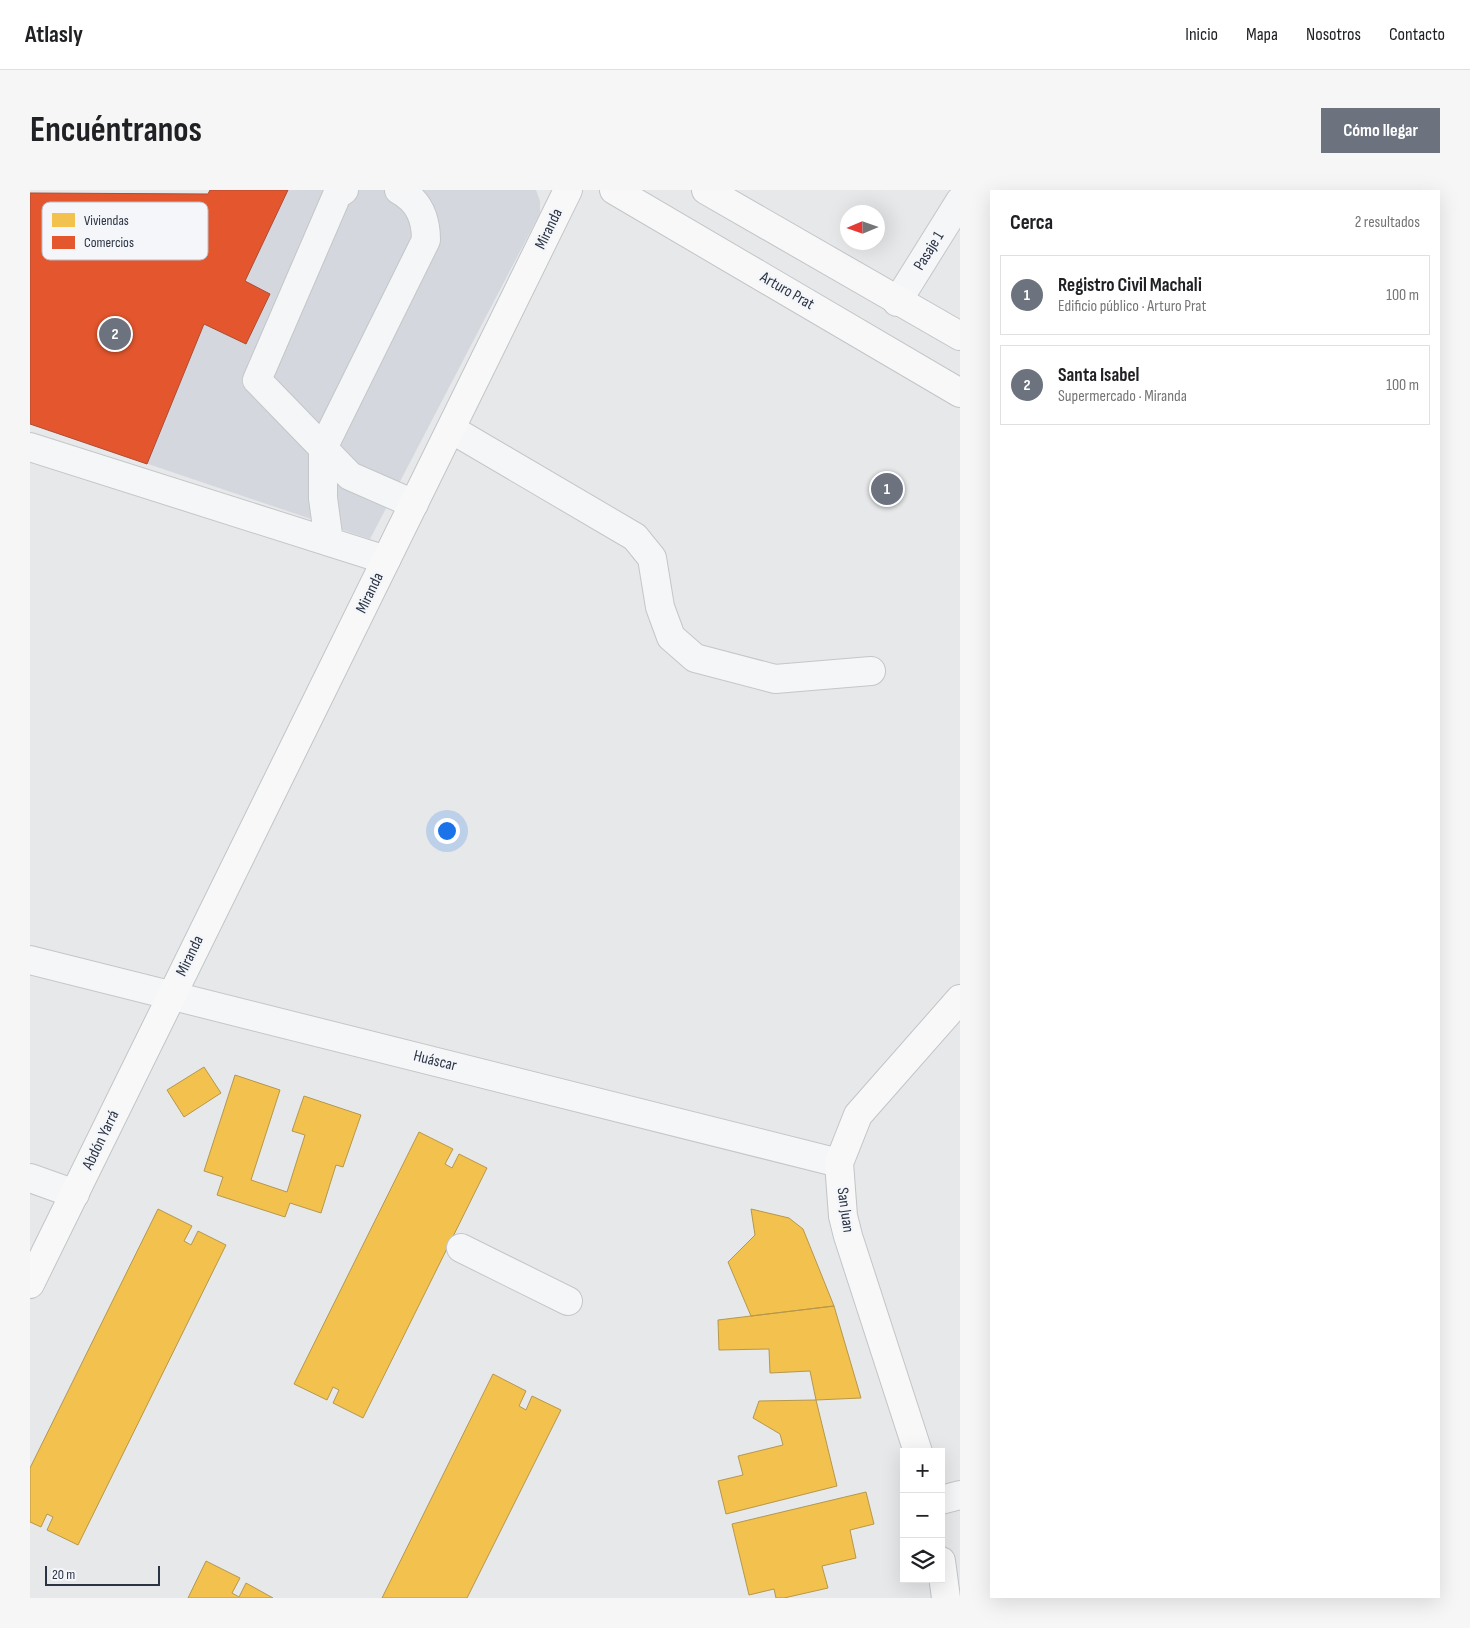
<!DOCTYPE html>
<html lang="es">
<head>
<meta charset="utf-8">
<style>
  body { margin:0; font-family:"Sofia Sans Condensed",sans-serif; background:#f6f6f6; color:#202124 }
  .controls { position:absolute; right:15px; bottom:15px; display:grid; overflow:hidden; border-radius:0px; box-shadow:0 5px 20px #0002 }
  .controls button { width:45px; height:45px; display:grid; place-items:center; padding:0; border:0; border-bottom:1px solid #e0e0e0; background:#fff; color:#202124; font:25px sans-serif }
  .compass { position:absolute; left:810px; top:15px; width:45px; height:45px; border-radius:50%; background:#fff; box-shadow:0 5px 20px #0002; rotate:268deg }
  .scale { position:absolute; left:15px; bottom:12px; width:115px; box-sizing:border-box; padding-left:5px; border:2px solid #2b3445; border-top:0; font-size:14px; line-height:18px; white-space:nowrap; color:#2b3445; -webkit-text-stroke:4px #f4f6f9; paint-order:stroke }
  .you { position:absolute; left:416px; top:640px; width:18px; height:18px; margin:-12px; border:4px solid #fff; border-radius:50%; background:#1a73e8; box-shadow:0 0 0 8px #1a73e833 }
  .badge { display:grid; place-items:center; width:32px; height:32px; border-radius:50%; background:#6c737f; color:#fff; font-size:16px; font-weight:700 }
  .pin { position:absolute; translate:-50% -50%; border:2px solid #fff; box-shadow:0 1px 5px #0006 }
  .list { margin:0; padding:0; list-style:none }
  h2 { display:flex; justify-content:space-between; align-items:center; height:65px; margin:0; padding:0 20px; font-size:21px }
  h2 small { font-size:16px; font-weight:400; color:#757577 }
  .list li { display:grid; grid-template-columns:32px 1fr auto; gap:15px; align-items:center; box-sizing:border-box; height:80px; margin:0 10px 10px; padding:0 10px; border:1px solid #e0e0e0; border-radius:0px }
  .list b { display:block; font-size:19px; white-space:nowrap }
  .list p { margin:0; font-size:16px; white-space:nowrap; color:#757577 }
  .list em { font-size:16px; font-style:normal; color:#757577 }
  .icon { flex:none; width:28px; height:28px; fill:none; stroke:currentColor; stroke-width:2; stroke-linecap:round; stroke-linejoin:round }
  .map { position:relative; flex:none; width:930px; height:1408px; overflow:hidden; border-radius:0px }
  header { display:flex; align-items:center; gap:30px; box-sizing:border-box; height:70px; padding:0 25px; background:#fff; border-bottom:1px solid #e0e0e0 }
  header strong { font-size:24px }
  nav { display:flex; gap:28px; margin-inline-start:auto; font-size:18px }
  .intro { display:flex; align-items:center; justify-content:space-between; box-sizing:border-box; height:120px; padding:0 30px }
  h1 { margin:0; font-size:35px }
  .button { padding:12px 22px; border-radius:0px; background:#6c737f; color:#fff; font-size:18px; font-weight:700 }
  main { display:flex; gap:30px; padding:0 30px }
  aside { flex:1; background:#fff; border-radius:0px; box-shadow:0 5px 20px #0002 }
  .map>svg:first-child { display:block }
</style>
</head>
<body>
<header>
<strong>Atlasly</strong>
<nav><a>Inicio</a><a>Mapa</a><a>Nosotros</a><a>Contacto</a></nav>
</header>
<div class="intro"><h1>Encuéntranos</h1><a class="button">Cómo llegar</a></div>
<main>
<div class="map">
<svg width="930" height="1408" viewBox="0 0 930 1408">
  <rect width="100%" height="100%" fill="#e6e8ea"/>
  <path fill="#d4d7dd" d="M180 0H506L510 11V23L340 349 0 234V3L178 4Z"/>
  <path fill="#f2c14e" stroke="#b6974b" d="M174 877 191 903 154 927 137 900Z
    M205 885 250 900 221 990 257 1002 275 945 262 941 274 906 331 925 313 977 306 975 291 1023 260 1013 255 1027 187 1005 193 987 174 981Z
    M389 942 423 959 415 974 422 978 429 964 457 978 333 1228 303 1213 309 1200 303 1197 297 1210 264 1194Z
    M128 1019 162 1036 154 1051 161 1055 168 1041 196 1055 48 1355 17 1340 23 1327 17 1324 11 1337 0 1332V1278Z
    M721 1019 759 1028 773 1039 804 1116 721 1126 698 1072 725 1045Z
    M804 1116 831 1208 786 1210 780 1181 740 1183 739 1159 689 1160 688 1130Z
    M463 1184 496 1201 489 1216 496 1220 502 1206 531 1220 437 1408H352Z
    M786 1210 807 1296 696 1324 688 1291 713 1285 708 1266 753 1255 750 1244 723 1228 729 1211Z
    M836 1302 844 1334 820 1340 826 1368 792 1376 798 1398 754 1408H746L744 1399 719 1405 702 1334Z
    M176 1371 210 1388 202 1403 209 1407 216 1393 243 1408H158Z"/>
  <path fill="#e4572e" stroke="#ac4c35" d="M180 0H258L215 91 240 104 216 154 174 134 117 274 0 234V3L178 4Z"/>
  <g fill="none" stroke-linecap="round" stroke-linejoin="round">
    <defs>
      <path id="minor" d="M314 0 307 5 227 190 320 286 384 314
        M867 112 930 11
        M421 239 605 347 622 368 630 417 641 447 665 468 745 489 841 481
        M0 257 356 370
        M299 352 293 308V258L396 50C396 28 389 11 369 0
        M0 770 809 973
        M0 988 45 1004
        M431 1058 538 1111
        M911 1310 930 1305"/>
      <path id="major" d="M584 0 930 203
        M676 0 930 146
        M0 1094 538 0
        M888 1262 818 1046 813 1026 809 973 828 925 930 809
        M911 1371 916 1408"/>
    </defs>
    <use href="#minor" stroke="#c4c6c8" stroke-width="30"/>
    <use href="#major" stroke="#c2c5c8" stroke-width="30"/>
    <use href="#minor" stroke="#f5f6f7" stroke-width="28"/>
    <use href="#major" stroke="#f8f8f8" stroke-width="28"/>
  </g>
  <g text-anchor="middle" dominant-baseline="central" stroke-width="5" stroke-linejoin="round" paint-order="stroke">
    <g font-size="16" fill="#2b3445" stroke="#f4f6f9">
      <text transform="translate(519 39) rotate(-64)">Miranda</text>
      <text transform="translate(899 61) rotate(-58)">Pasaje 1</text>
      <text transform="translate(757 101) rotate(30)">Arturo Prat</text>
      <text transform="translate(340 403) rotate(-64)">Miranda</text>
      <text transform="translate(160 766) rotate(-64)">Miranda</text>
      <text transform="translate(405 871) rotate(14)">Huáscar</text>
      <text transform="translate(71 950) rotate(-64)">Abdón Yarrá</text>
      <text transform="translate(815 1020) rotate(82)">San Juan</text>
    </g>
  </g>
  <rect x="12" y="12" width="166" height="58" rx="8" fill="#f4f6f9" stroke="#b8bcc3" stroke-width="1"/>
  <rect x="22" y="23" width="23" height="14" fill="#f2c14e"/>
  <rect x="22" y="46" width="23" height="13" fill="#e4572e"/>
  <g font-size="14" fill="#2b3445">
    <text x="54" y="35">Viviendas</text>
    <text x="54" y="57">Comercios</text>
  </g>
</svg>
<div class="controls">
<button>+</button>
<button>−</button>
<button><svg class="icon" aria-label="layers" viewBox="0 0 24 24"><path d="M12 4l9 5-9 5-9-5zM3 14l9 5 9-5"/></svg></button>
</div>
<svg class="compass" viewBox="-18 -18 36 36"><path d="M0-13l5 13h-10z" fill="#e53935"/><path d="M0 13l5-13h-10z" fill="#757577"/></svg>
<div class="scale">20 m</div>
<div class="you"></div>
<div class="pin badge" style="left:857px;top:299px">1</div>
<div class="pin badge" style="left:85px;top:144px">2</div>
</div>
<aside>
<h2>Cerca<small>2 resultados</small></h2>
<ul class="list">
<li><span class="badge">1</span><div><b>Registro Civil Machali</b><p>Edificio público · Arturo Prat</p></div><em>100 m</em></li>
<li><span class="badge">2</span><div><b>Santa Isabel</b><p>Supermercado · Miranda</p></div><em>100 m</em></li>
</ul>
</aside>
</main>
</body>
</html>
